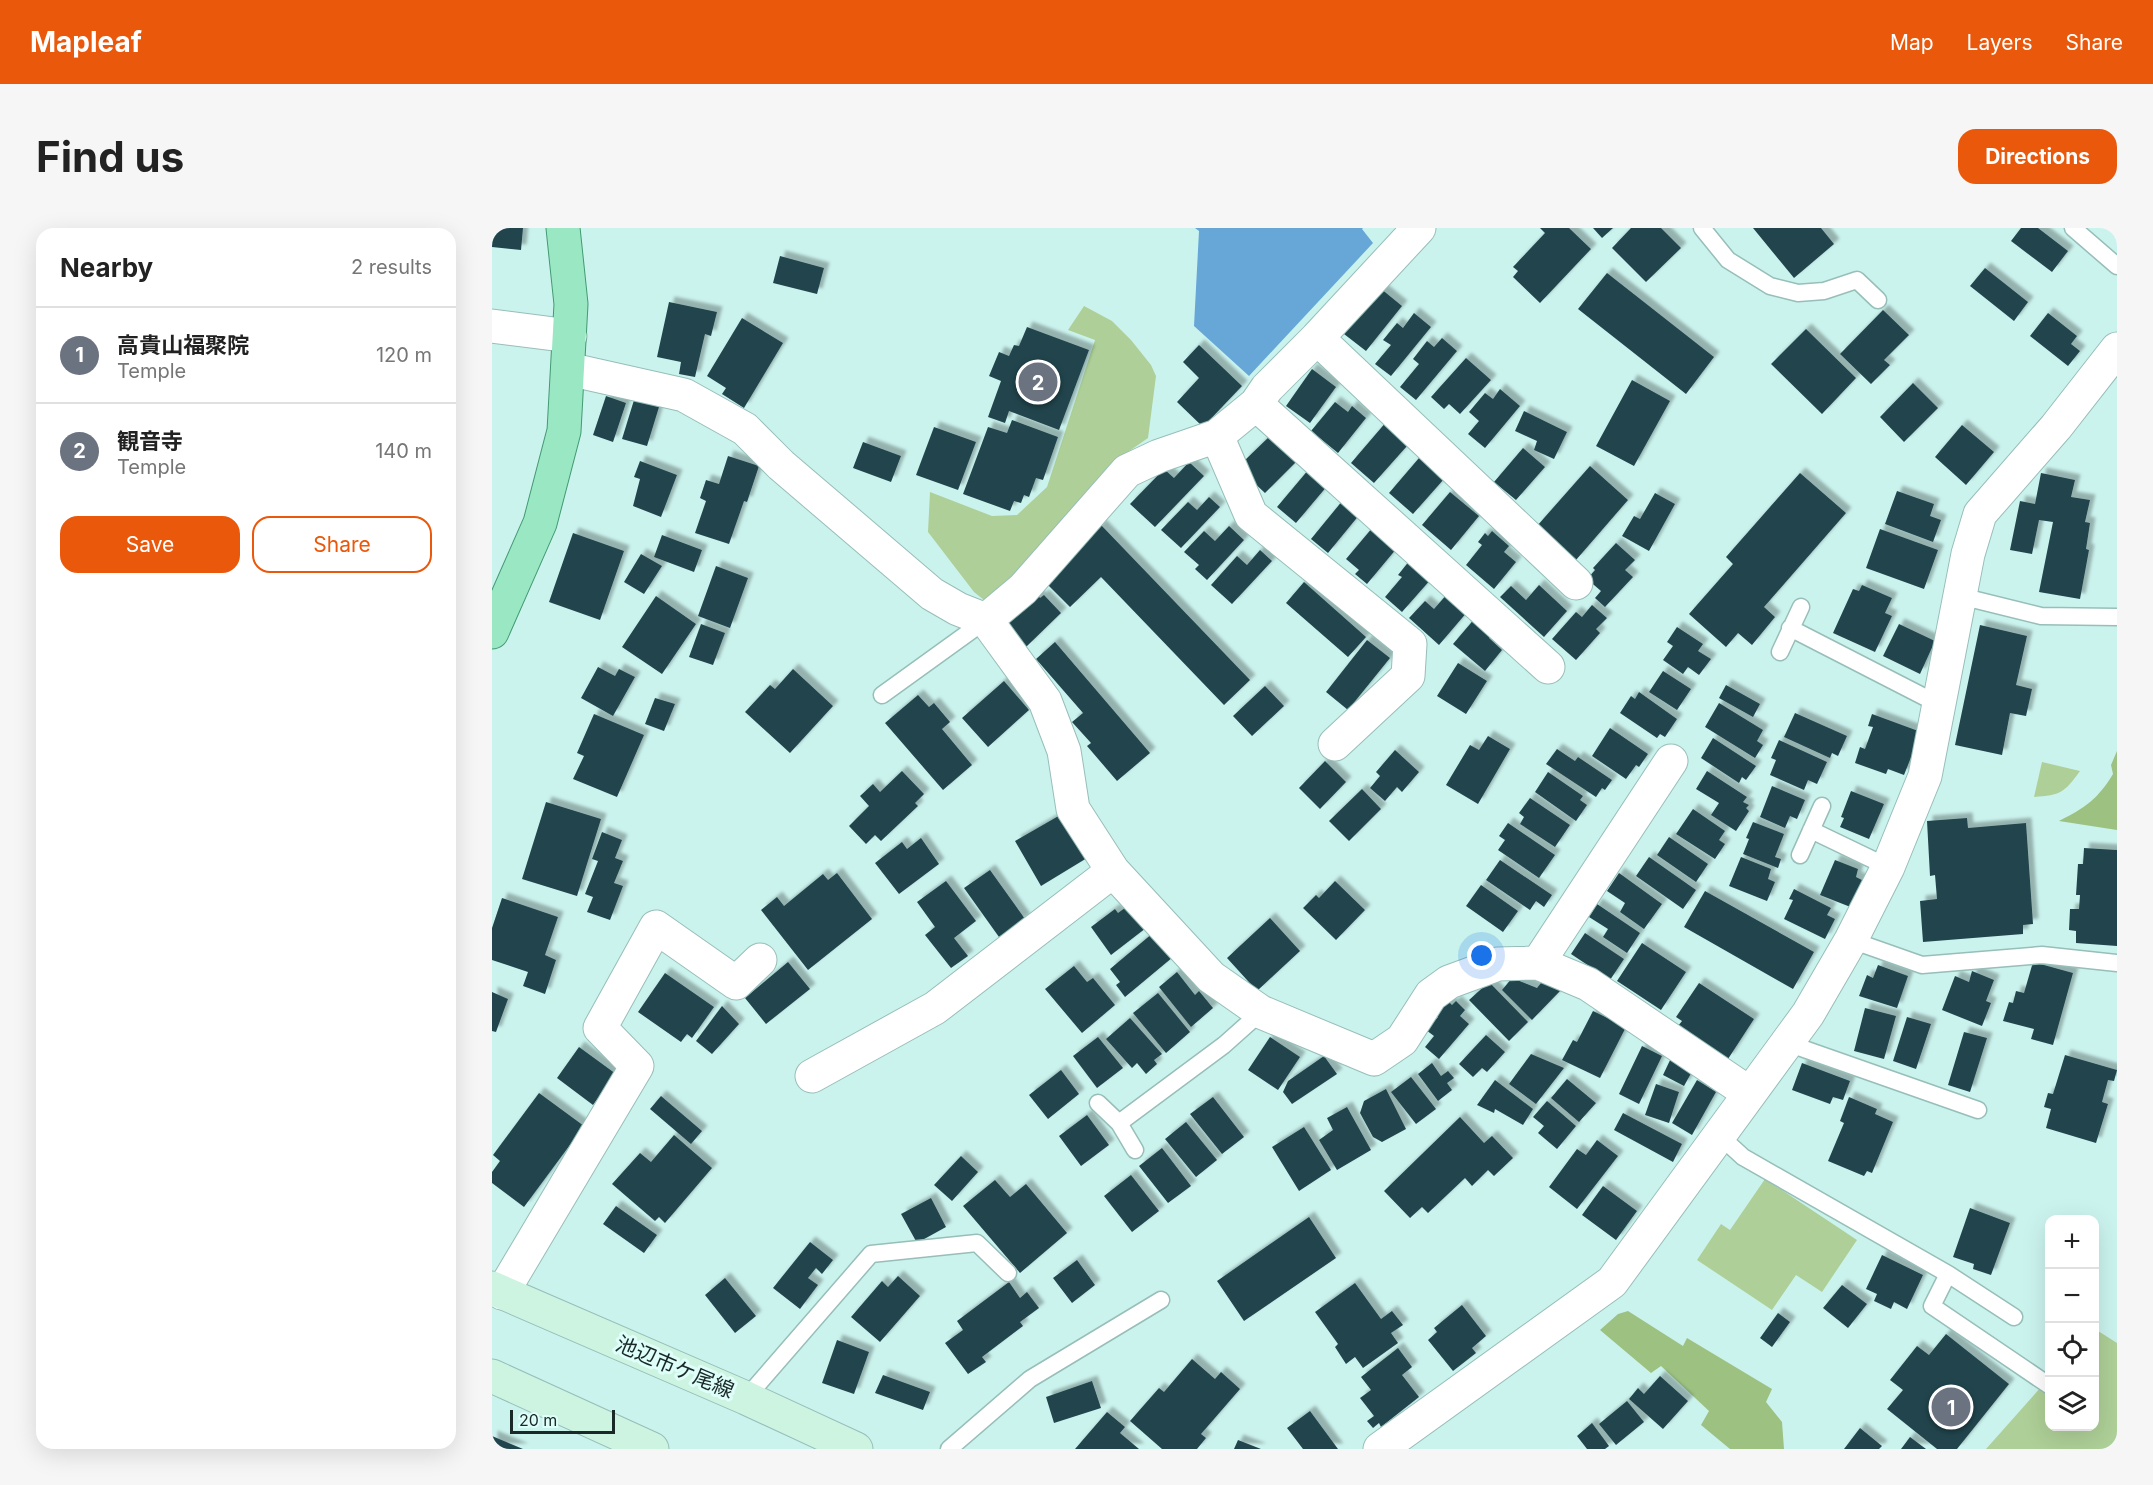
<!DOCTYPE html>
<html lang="en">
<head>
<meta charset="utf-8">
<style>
  body { margin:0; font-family:Inter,"Noto Sans JP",sans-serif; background:#f6f6f6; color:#222 }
  .controls { position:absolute; right:18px; bottom:18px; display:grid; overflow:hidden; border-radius:12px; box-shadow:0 6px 24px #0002 }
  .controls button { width:54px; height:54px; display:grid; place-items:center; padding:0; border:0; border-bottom:2px solid #e0e0e0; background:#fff; color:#222; font:30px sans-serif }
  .scale { position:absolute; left:18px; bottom:15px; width:105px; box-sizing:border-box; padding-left:6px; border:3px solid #1a2927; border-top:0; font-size:16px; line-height:21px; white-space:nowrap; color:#1a2927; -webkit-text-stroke:4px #defefa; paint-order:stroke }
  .you { position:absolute; left:990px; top:728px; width:21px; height:21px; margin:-15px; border:4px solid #fff; border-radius:50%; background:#1a73e8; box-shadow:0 0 0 9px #1a73e833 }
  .badge { display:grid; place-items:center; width:39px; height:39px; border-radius:50%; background:#ea580c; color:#fff; font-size:20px; font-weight:700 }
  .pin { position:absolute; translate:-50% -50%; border:3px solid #fff; box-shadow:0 2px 6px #0006 }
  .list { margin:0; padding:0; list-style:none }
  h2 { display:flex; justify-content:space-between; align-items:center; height:78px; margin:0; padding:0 24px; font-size:26px }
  h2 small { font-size:20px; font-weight:400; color:#767676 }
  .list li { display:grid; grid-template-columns:39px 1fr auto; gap:18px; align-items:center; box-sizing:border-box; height:96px; padding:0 24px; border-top:2px solid #e0e0e0 }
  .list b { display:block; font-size:22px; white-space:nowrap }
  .list p { margin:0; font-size:20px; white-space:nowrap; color:#767676 }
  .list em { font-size:20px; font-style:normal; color:#767676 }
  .actions { display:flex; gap:12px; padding:18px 24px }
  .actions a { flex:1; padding:14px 0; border:2px solid #ea580c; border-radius:18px; text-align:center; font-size:21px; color:#ea580c }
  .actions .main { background:#ea580c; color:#fff }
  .icon { flex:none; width:33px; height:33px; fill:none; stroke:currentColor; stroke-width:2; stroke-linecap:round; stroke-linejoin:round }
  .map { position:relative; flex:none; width:1625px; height:1221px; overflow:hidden; border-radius:18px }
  header { display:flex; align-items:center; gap:36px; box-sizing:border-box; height:84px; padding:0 30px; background:#ea580c; color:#fff }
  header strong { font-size:28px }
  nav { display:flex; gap:33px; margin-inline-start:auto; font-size:21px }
  .intro { display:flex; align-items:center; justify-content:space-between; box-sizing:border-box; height:144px; padding:0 36px }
  h1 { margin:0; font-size:42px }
  .button { padding:15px 27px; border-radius:18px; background:#ea580c; color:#fff; font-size:21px; font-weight:700 }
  main { display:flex; gap:36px; padding:0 36px }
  aside { flex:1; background:#fff; border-radius:18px; box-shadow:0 6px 24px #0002 }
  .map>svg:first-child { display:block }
</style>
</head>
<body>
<header>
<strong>Mapleaf</strong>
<nav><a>Map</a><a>Layers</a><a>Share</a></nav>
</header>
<div class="intro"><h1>Find us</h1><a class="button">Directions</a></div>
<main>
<aside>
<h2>Nearby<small>2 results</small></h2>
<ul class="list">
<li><span class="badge" style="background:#6b7280">1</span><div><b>高貴山福聚院</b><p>Temple</p></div><em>120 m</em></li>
<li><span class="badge" style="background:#6b7280">2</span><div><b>観音寺</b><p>Temple</p></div><em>140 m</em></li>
</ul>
<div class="actions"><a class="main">Save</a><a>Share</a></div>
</aside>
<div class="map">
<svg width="1625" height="1221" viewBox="0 0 1625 1221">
  <defs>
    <filter id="shadow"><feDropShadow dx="5.5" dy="-5.5" stdDeviation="1.5" flood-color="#0004"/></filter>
  </defs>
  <rect width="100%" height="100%" fill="#cbf3ee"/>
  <path fill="#aecf97" d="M592 78 620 93 639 112 659 137 664 148 656 210 620 235 521 350 503 366 492 372 482 364 436 304 438 264 500 288 525 287 555 259 603 112 576 102Z
    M1550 534 1588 543C1572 565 1569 567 1542 569Z
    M1273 951 1365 1012 1330 1064 1304 1047 1280 1082 1205 1032 1229 996 1238 1002Z
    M1603 1101 1625 1115V1221H1494L1557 1150 1558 1198H1602Z"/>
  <path fill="#9cc181" d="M1625 523V602L1567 593C1593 580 1606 571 1621 546L1619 537Z
    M1136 1083 1191 1118 1195 1110 1280 1161 1274 1174 1290 1194 1292 1221H1238L1209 1197 1217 1183 1169 1138 1159 1145 1108 1102 1126 1086Z"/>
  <path fill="#66a7d7" d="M703 0H871L870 1 881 15 757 148 702 98 707 3Z"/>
  <path fill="#23454d" filter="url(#shadow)" d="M0 0H31L29 22 0 19Z
    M1048 0H1077L1099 21 1048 75 1021 49 1026 43 1021 39 1053 5Z
    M1101 0H1121L1110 10Z
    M1139 0H1169L1189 20 1154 54 1120 20Z
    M1261 0H1329L1342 16 1302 50Z
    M1529 0H1546L1576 23 1560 44 1519 13Z
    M288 28 332 40 325 66 281 55Z
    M1493 40 1536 74 1522 93 1478 58Z
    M1115 45 1222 129 1194 166 1086 81Z
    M888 60 910 78 874 123 852 106Z
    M177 74 225 84 219 108 213 106 203 149 187 146 189 134 165 129Z
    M1391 82 1417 107 1392 132 1398 137 1379 156 1348 126Z
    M922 85 939 99 899 148 883 136 899 117 891 112 905 95 911 100Z
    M1556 85 1585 108 1579 116 1588 123 1576 138 1538 108Z
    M250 90 291 115 252 180 230 166 234 160 215 148Z
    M535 99 597 122 567 202 517 183 513 195 496 189 509 153 497 148 507 124 517 128 522 117 527 118Z
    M1314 101 1364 150 1330 186 1279 136Z
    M950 110 965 123 924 172 908 159 927 136 921 131 935 113 942 119Z
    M707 117 750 158 711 199 685 174 707 150 691 134Z
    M974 130 999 152 968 186 957 176 952 181 939 169Z
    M820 141 844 159 818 195 794 178Z
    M1140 152 1178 173 1142 238 1104 218Z
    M1421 155 1446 180 1412 214 1388 189Z
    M1008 161 1028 178 993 220 976 206 987 193 977 184 993 165 1001 171Z
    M114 168 134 175 121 214 101 207Z
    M142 172 167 179 155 218 130 211Z
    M843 174 856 184 860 178 874 190 846 225 819 203Z
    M1032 183 1075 204 1062 231 1042 222 1045 213 1023 203Z
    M520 192 566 209 551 252 544 250 537 269 532 267 529 275 522 273 518 283 471 266 496 199 515 205Z
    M895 193 908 204 904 208 915 218 882 255 859 235Z
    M1470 197 1502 224 1474 257 1443 229Z
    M442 199 484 214 466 262 424 247Z
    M779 207 806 232 773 265 758 251 752 233Z
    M371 214 409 228 399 254 361 240Z
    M1031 220 1053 239 1024 272 1002 254Z
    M236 228 267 238 255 274 252 273 237 316 203 305 214 273 208 270 214 252 227 256Z
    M927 230 952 251 921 286 897 265Z
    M148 233 185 247 169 289 141 278 148 251 142 249Z
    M697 234 712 248 663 299 638 276 672 241 682 250Z
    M1098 238 1136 272 1084 332 1045 298Z
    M817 241 836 257 804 295 785 279Z
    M1308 245 1354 285 1272 379 1283 389 1260 417 1246 405 1234 419 1197 386 1241 336 1234 329Z
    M1549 245 1583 252 1579 269 1598 272 1593 294 1598 295 1594 321 1597 322 1588 371 1547 364 1561 294 1547 292 1540 326 1518 322 1528 273 1543 276Z
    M1405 263 1442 276 1438 288 1449 292 1441 314 1393 296Z
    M958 264 987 288 959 322 930 297Z
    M1163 265 1183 276 1157 323 1130 308 1142 288 1148 291Z
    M717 269 728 279 689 320 669 302 696 274 705 282Z
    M851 272 868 286 836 325 819 311Z
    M609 297 758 452 732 477 609 349 578 379 552 353Z
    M737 298 752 312 715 352 703 341 707 337 692 324 712 303 723 313Z
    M881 299 905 320 875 356 863 346 867 342 854 331Z
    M1388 301 1446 322 1432 361 1374 340Z
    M1000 303 1017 318 1012 324 1024 334 1002 361 974 337 990 317 986 314 993 305 996 308Z
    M81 305 132 323 108 392 57 374Z
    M170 307 210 322 202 344 162 329Z
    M1124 315 1143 332 1133 342 1141 349 1113 379 1103 370 1109 363 1095 351 1103 342 1101 340Z
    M768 322 780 333 740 376 719 357 745 328 755 337Z
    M149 326 170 338 152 366 132 354Z
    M918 332 940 350 910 384 893 369 910 349 906 347Z
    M224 338 256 350 238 400 206 388Z
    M812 354 874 409 856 429 794 375Z
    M1047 357 1075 383 1052 409 1008 369 1019 358 1034 372Z
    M1370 357 1400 370 1393 385 1400 388 1383 424 1341 405 1361 361 1367 363Z
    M544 365 548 370 552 367 569 385 534 419 512 396Z
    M956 365 976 383 947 417 917 390 933 373 942 381Z
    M164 368 204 396 170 446 130 419Z
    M1100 377 1115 390 1104 401 1108 405 1084 432 1060 411 1084 384 1090 389Z
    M984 389 1001 404 997 410 1010 422 993 443 961 416Z
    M209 396 233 405 221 437 197 429Z
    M1407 396 1443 413 1428 446 1391 428Z
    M1488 397 1535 408 1524 457 1540 461 1534 488 1518 485 1510 527 1463 517Z
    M1185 399 1211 416 1206 423 1219 431 1207 447 1196 439 1191 446 1171 432 1181 418 1175 414Z
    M875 412 898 430 856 482 834 464Z
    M563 414 658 525 625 553 595 518 599 515 580 494 591 485 544 431Z
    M966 435 995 453 974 486 945 468Z
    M106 439 123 448 127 441 143 449 121 488 89 470Z
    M301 441 341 478 298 525 253 484 278 457 283 461Z
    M1171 443 1199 461 1185 482 1157 464Z
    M512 453 537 482 496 519 470 490Z
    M1234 457 1268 476 1261 489 1227 470Z
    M773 458 792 478 760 508 741 488Z
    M1147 464 1185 491 1173 509 1168 506 1165 510 1128 485 1139 468 1143 471Z
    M426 467 437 479 442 475 458 494 450 501 480 537 451 562 393 495Z
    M163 470 183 476 172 503 153 496Z
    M1227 475 1271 502 1265 513 1271 517 1263 530 1213 499Z
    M1303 485 1355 508 1346 528 1340 525 1338 530 1292 509Z
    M102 486 152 507 125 569 81 551 92 528 85 525Z
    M1380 486 1429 504 1412 547 1396 541 1394 546 1363 535 1368 519 1373 521 1381 499 1376 498Z
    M1118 500 1156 526 1147 539 1144 537 1134 551 1100 528Z
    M996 508 1018 521 986 576 954 557 978 517 987 522Z
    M1221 510 1264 538 1254 552 1250 549 1247 555 1209 530Z
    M1287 512 1335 534 1325 556 1316 552 1312 562 1278 547 1284 532 1279 530Z
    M1065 521 1083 533 1086 529 1120 552 1113 562 1110 560 1104 569 1054 536Z
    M903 522 927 544 910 564 905 559 893 573 878 560 888 548 884 544Z
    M833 533 854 554 828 581 807 560Z
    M410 543 432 566 423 575 426 578 389 613 383 607 374 616 357 598 377 578 368 568 381 556 388 564Z
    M1215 543 1255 569 1251 574 1257 577 1254 580 1257 583 1244 603 1219 587 1227 575 1204 561Z
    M1056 544 1091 568 1088 572 1095 577 1084 593 1043 564Z
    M1280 558 1313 572 1305 591 1298 588 1293 600 1268 589Z
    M870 561 889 581 857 613 837 593Z
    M1359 563 1392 576 1377 611 1348 599 1352 590 1349 589Z
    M1038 570 1078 597 1063 619 1028 596 1032 589 1027 585Z
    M54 574 109 591 85 668 30 651Z
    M1201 581 1233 603 1227 612 1233 616 1223 631 1184 606Z
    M570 586 595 630 549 658 523 613Z
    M1475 590 1476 600 1534 595 1541 696 1531 697V706L1431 714 1428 673 1445 671 1443 647 1438 648 1435 593Z
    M1261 594 1292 606 1283 629 1289 631 1286 640 1251 626 1257 611 1254 610Z
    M1016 595 1063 627 1047 650 1006 622 1013 612 1007 608Z
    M110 604 130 612 123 630 131 633 122 655 131 658 118 692 95 684 101 669 93 666 106 633 100 631Z
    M1177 609 1216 636 1204 654 1165 627Z
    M429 610 447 636 407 666 383 635 410 614 415 621Z
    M1592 620 1625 622V718L1584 715V703L1577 702 1578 681H1587L1588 667H1584L1586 636H1591Z
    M1157 629 1204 662 1191 681 1144 648Z
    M1249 629 1279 641 1276 651 1283 654 1275 673 1237 658Z
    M1008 632 1060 667 1052 679 1044 673 1038 682 994 652Z
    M1343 632 1366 641 1364 649 1372 653 1361 680 1328 667Z
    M498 642 533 691 507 709 472 660Z
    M345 645 380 691 316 742 269 682 285 669 292 678 331 646 336 652Z
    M1127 645 1170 676 1152 701 1128 684 1133 675 1115 663Z
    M454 653 484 693 462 710 476 728 459 740 433 707 443 699 425 674Z
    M843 653 873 682 844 712 811 680 824 667 827 670Z
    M989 657 1026 683 1011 704 974 678Z
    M1302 661 1339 680 1335 687 1343 691 1333 711 1292 691 1301 672 1297 671Z
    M1213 663 1322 724 1301 761 1192 699Z
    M10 670 66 689 53 727 64 732 53 766 31 758 36 744 0 732V700Z
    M1105 676 1148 705 1135 725 1111 709 1116 701 1097 689Z
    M637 677 654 700 619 727 599 699 623 681 626 685Z
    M778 690 808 723 765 763 735 730Z
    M661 705 681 729 633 769 624 757 628 754 618 741Z
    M1093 705 1132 731 1118 752 1079 726Z
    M1150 715 1194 744 1169 782 1125 753Z
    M296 734 318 761 274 796 253 770Z
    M1541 734 1581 745 1561 817 1539 811 1542 801 1511 793 1517 774 1521 775 1524 763 1532 765Z
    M1386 737 1416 748 1405 780 1367 768 1375 747 1381 750Z
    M582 738 595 754 601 750 623 777 590 805 553 761Z
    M1480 743 1502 752 1494 773 1499 775 1490 798 1450 782 1463 748 1477 754Z
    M685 744 703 767 707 763 721 780 699 799 667 759Z
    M173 745 222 779 200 810 195 806 189 814 146 784Z
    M1020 750 1045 760 1053 750 1068 763 1040 792 1010 762Z
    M997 754 1036 794 1017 813 977 772Z
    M1207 755 1262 791 1236 831 1186 798 1190 793 1184 789Z
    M0 764 16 771 4 804 0 803Z
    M666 765 698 804 674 825 641 785Z
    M954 771 960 777 964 773 973 782 968 788 977 796 947 831 933 819 942 808 934 802 946 789 942 786Z
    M230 778 247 796 220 826 204 813Z
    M1373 780 1404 788 1392 831 1362 823Z
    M1101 783 1134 799 1108 850 1070 832 1081 812 1085 814Z
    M1415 789 1439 796 1424 841 1401 833Z
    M638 790 670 826 662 832 665 836 654 846 645 835 640 840 614 811Z
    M1472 804 1495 810 1478 864 1456 857Z
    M994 807 1013 824 995 844 990 840 981 849 967 836Z
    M606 809 631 840 605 860 581 828Z
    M778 809 808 829 786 862 756 842Z
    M1150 818 1170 828 1147 876 1127 866Z
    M87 819 124 846 101 877 65 850Z
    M1039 826 1072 840 1044 876 1017 856Z
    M1573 827 1625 842 1622 853 1616 852 1610 874 1616 876 1604 915 1554 900 1559 881 1552 879 1556 865 1561 866Z
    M832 828 845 846 800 876 791 864 796 853Z
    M1180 828 1202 840 1192 858 1171 847Z
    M940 835 949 848 956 843 962 850 955 855 960 862 946 873 926 846Z
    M1310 835 1358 853 1351 872 1341 869 1338 876 1300 862Z
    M569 842 587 866 556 891 537 867Z
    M919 849 944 881 924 896 899 864Z
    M1075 851 1104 875 1087 894 1059 870Z
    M1003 852 1041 881 1031 897 1003 881 1002 885 985 877Z
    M1205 852 1224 864 1200 907 1180 895Z
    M1164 856 1187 864 1177 895 1153 887Z
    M894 861 914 901 890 914 881 909 868 885 872 873Z
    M47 865 92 898 32 979 0 955V944L8 933 1 927Z
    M169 868 210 903 199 916 158 881Z
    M721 869 752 909 730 926 698 886Z
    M1357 869 1385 881 1383 886 1401 894 1380 945 1375 943 1372 948 1336 933 1352 895 1348 893Z
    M1055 873 1084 898 1065 921 1046 905 1052 898 1041 889Z
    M855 879 879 922 845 942 827 912 841 902 835 890Z
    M1131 885 1190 916 1181 934 1122 902Z
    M595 887 617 917 589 938 567 908Z
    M968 889 992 915 1000 908 1021 930 1002 948 996 942 980 958 973 950 936 985 930 979 918 990 892 963Z
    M694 894 725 932 704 949 673 911Z
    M812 899 839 942 807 963 780 919Z
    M182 907 220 940 173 995 167 989 163 993 120 956 148 925 159 934Z
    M1105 912 1126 928 1085 981 1057 959 1085 921 1094 927Z
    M670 920 699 958 676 975 647 938Z
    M469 928 486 944 460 973 442 957Z
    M639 947 667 983 640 1004 612 968Z
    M503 952 518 969 534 956 575 1005 528 1045 471 978Z
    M1111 958 1145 983 1124 1012 1090 987Z
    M439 970 454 999 425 1015 409 986Z
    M124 978 165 1007 152 1025 111 996Z
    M1478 980 1518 995 1499 1047 1481 1041 1482 1036 1461 1029Z
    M817 989 844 1030 752 1093 725 1053Z
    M318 1014 341 1032 330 1046 324 1040 316 1050 326 1057 308 1081 281 1060Z
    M1390 1027 1431 1047 1415 1081 1402 1074 1399 1081 1382 1073 1385 1066 1374 1061Z
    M585 1032 603 1057 580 1075 561 1050Z
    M406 1048 428 1068 388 1114 359 1089 390 1053 396 1059Z
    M233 1050 264 1088 243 1105 213 1067Z
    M517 1054 528 1070 535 1064 547 1080 528 1094 531 1098 490 1129 494 1134 476 1146 453 1115 471 1102 465 1093Z
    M863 1055 889 1091 900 1083 911 1097 899 1105 906 1115 871 1140 863 1129 854 1136 843 1119 846 1116 823 1084Z
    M1350 1057 1375 1076 1356 1100 1331 1080Z
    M970 1077 994 1108 980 1120 984 1125 961 1143 936 1112 945 1104 942 1100Z
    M1286 1085 1298 1094 1280 1119 1268 1110Z
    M1454 1106 1517 1156 1465 1221H1445L1395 1181 1411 1162 1398 1152 1425 1118 1437 1127Z
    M345 1112 377 1124 362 1166 330 1155Z
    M906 1120 920 1139 910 1147 927 1169 889 1199 887 1195 881 1200 875 1193 882 1188 868 1170 879 1162 869 1149Z
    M700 1131 723 1151 729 1144 748 1161 709 1206 714 1210 705 1221H670L638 1193 667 1160 672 1164Z
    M391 1147 438 1164 431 1182 383 1165Z
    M1168 1148 1196 1173 1171 1201 1137 1171 1146 1160 1152 1166Z
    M600 1153 609 1180 562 1195 554 1169Z
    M1135 1173 1152 1194 1124 1217 1107 1196Z
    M818 1183 846 1221H811L795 1200Z
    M615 1184 633 1199 628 1205 647 1221H583Z
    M1100 1195 1117 1218 1113 1221H1095L1085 1208Z
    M1368 1200 1390 1218 1387 1221H1352Z
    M0 1208 31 1221H0Z
    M1418 1209 1434 1221H1409Z
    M746 1212 769 1221H742Z"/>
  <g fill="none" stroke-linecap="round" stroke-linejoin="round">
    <defs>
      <path id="lane" d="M1210 0 1236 32 1278 58 1306 65 1332 63 1365 52 1386 72
        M1581 0 1625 38
        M1468 368 1549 388 1625 389
        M1298 400 1448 477
        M1288 424 1309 379
        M390 467 494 392
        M1319 602 1396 639
        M1308 627 1330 578
        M1359 712 1430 737 1550 727 1625 735
        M1295 815 1486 882
        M606 875 627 895 643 922
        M627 895 732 817 769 784
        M1227 907 1251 929 1456 1046 1522 1089
        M1456 1046 1440 1078 1558 1158
        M254 1170 379 1026 485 1015 516 1045
        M457 1221 538 1151 669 1072"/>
      <path id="street" d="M0 98 78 108
        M825 110 1084 355
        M76 141 192 167 253 201 289 237 440 366 466 381 494 392 531 361 635 243 667 228 725 208 764 176 775 160 825 110 927 0
        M764 176 1056 439
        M725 208 759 287 918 416 916 448 843 516
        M494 392 553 473 572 523 581 581 621 643 719 749 769 784 882 831 910 812 939 767 957 754 1006 736 1046 735 1096 756 1257 865
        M1046 735 1179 533
        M320 848 443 780 621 643
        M10 1065 145 838 108 800 164 699 244 755 268 732
        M888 1221 1120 1054 1316 786 1359 712 1396 639 1433 548 1476 326 1488 286 1564 199 1625 121"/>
      <path id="secondary" d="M0 1060 254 1170 364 1221
        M0 1148 160 1221"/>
      <path id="primary" d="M0 404 48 295 72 203 79 76 71 0"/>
    </defs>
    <use href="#lane" stroke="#97beb9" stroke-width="19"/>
    <use href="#street" stroke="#97beb9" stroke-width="35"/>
    <use href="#secondary" stroke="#97beb9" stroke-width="35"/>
    <use href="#primary" stroke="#429a72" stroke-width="35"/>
    <use href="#lane" stroke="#fff" stroke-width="16"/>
    <use href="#street" stroke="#fff" stroke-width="33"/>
    <use href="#secondary" stroke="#cdf3e1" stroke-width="33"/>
    <use href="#primary" stroke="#9ae7c3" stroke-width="33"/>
  </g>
  <g text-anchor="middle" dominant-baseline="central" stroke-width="6" stroke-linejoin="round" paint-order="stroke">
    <g font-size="21" fill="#1a2927" stroke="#defefa">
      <text transform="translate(183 1139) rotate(23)">池辺市ケ尾線</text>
    </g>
  </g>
</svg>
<div class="controls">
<button>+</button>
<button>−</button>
<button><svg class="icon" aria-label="locate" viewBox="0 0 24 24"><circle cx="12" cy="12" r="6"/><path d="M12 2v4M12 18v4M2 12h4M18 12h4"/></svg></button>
<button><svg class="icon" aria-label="layers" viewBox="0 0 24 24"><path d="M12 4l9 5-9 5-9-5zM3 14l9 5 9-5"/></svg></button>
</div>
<div class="scale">20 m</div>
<div class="you"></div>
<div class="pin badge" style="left:1459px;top:1179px;background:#6b7280">1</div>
<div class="pin badge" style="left:546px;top:154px;background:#6b7280">2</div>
</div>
</main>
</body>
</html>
